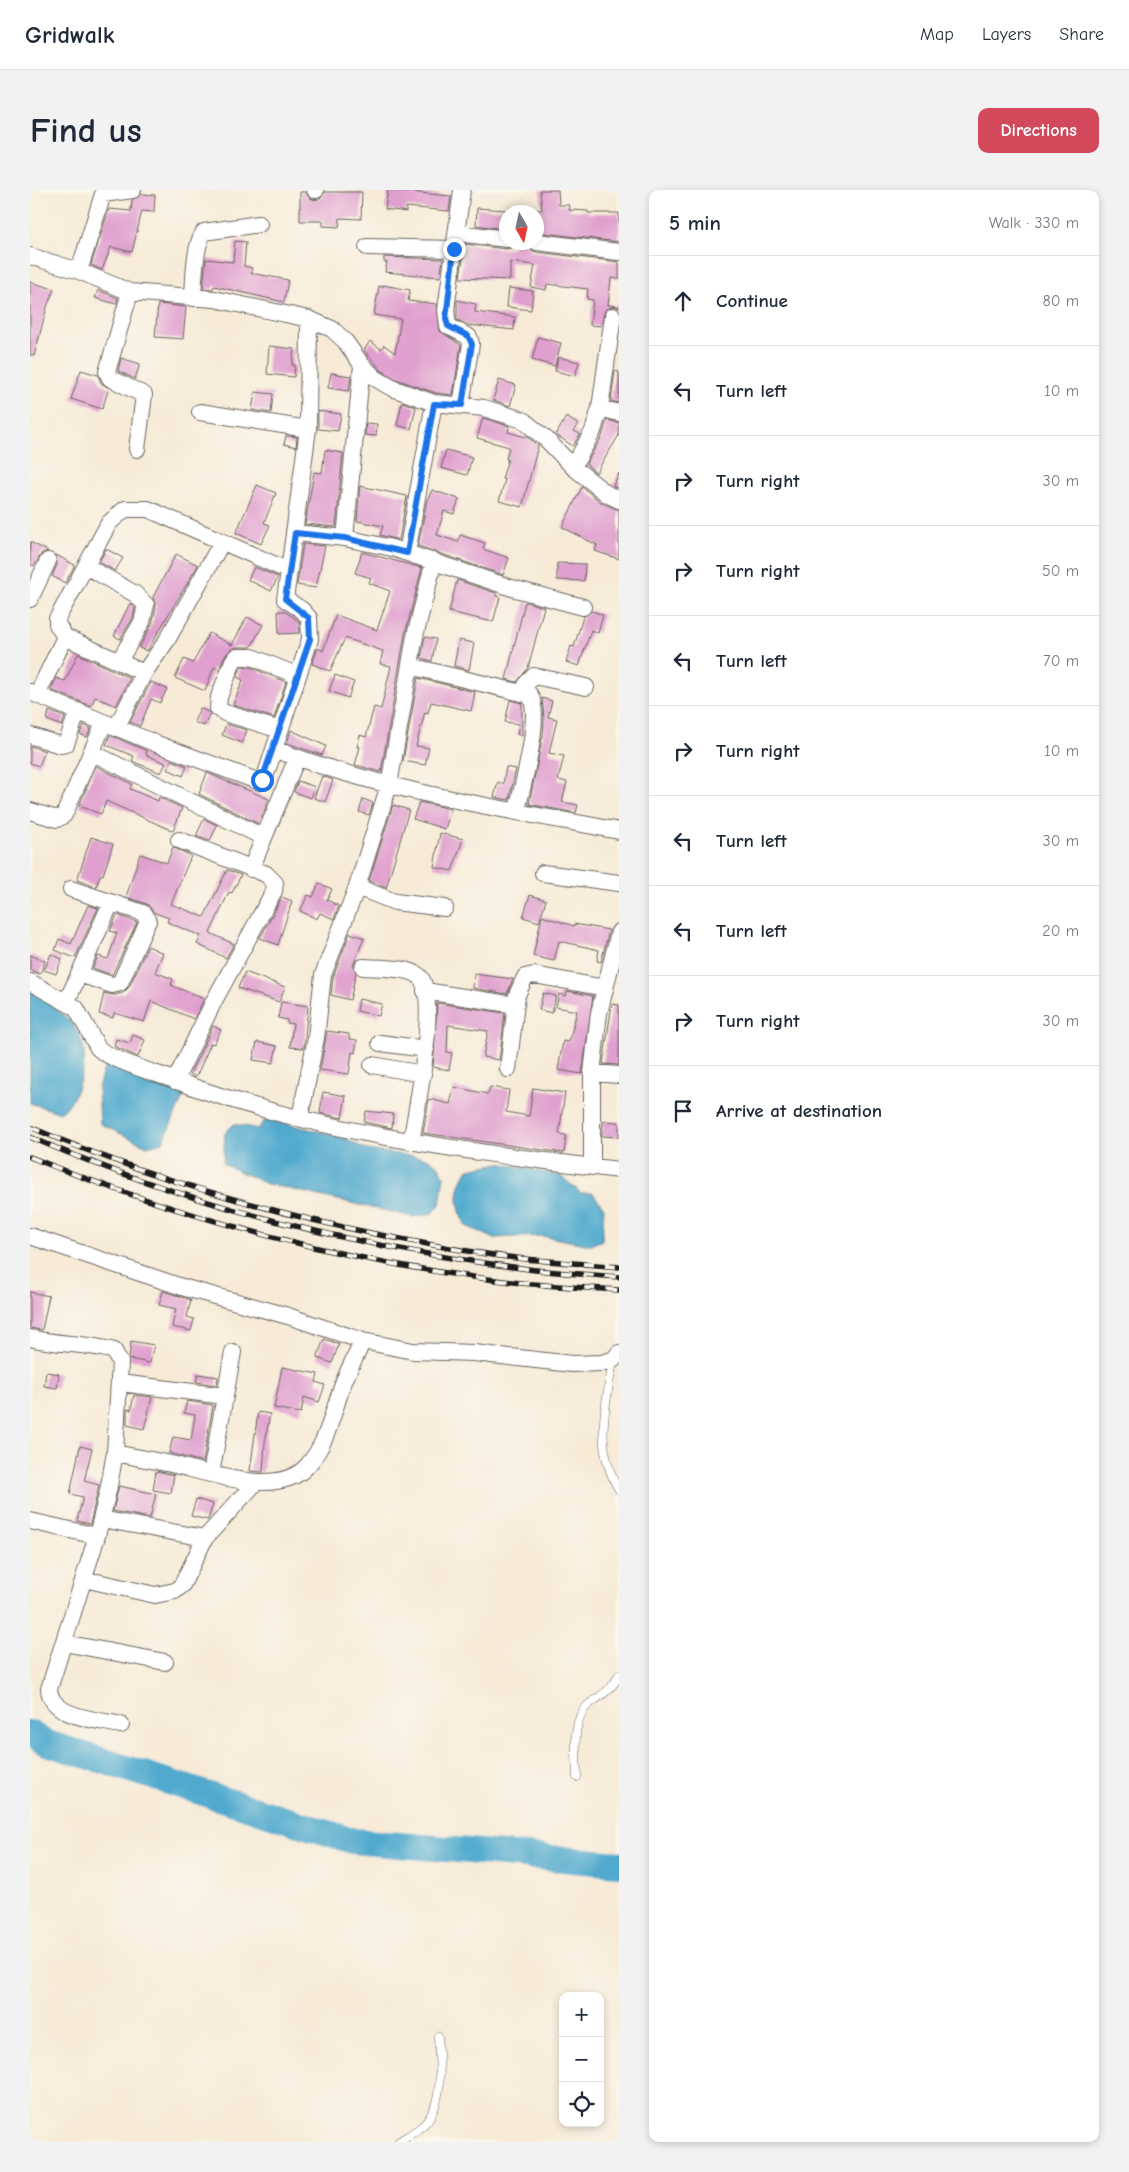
<!DOCTYPE html>
<html lang="en">
<head>
<meta charset="utf-8">
<style>
  body { margin:0; font-family:"Comic Neue",sans-serif; background:#f2f2f3; color:#1f2937 }
  .controls { position:absolute; right:15px; bottom:15px; display:grid; overflow:hidden; border-radius:10px; box-shadow:0 2px 8px #0003 }
  .controls button { width:45px; height:45px; display:grid; place-items:center; padding:0; border:0; border-bottom:1px solid #e0e1e3; background:#fff; color:#1f2937; font:25px sans-serif }
  .compass { position:absolute; left:469px; top:15px; width:45px; height:45px; border-radius:50%; background:#fff; box-shadow:0 2px 8px #0003; rotate:171deg }
  .stop { position:absolute; width:15px; height:15px; margin:-11px; border:4px solid #1a73e8; border-radius:50%; background:#fff }
  .stop.end { background:#1a73e8; border-color:#fff; box-shadow:0 1px 5px #0008 }
  .list { margin:0; padding:0; list-style:none }
  h2 { display:flex; justify-content:space-between; align-items:center; height:65px; margin:0; padding:0 20px; font-size:21px }
  h2 small { font-size:16px; font-weight:400; color:#747a83 }
  .list li { display:grid; grid-template-columns:32px 1fr auto; gap:15px; align-items:center; box-sizing:border-box; height:90px; padding:0 20px; border-top:1px solid #e0e1e3 }
  .list b { display:block; font-size:19px; white-space:nowrap }
  .list em { font-size:16px; font-style:normal; color:#747a83 }
  .icon { flex:none; width:28px; height:28px; fill:none; stroke:currentColor; stroke-width:2; stroke-linecap:round; stroke-linejoin:round }
  .map { position:relative; flex:none; width:589px; height:1952px; overflow:hidden; border-radius:10px }
  header { display:flex; align-items:center; gap:30px; box-sizing:border-box; height:70px; padding:0 25px; background:#fff; border-bottom:1px solid #e0e1e3 }
  header strong { font-size:24px }
  nav { display:flex; gap:28px; margin-inline-start:auto; font-size:18px }
  .intro { display:flex; align-items:center; justify-content:space-between; box-sizing:border-box; height:120px; padding:0 30px }
  h1 { margin:0; font-size:35px }
  .button { padding:12px 22px; border-radius:10px; background:#d1495b; color:#fff; font-size:18px; font-weight:700 }
  main { display:flex; gap:30px; padding:0 30px }
  aside { flex:1; background:#fff; border-radius:10px; box-shadow:0 2px 8px #0003 }
  .map>svg:first-child { display:block }
</style>
</head>
<body>
<header>
<strong>Gridwalk</strong>
<nav><a>Map</a><a>Layers</a><a>Share</a></nav>
</header>
<div class="intro"><h1>Find us</h1><a class="button">Directions</a></div>
<main>
<div class="map">
<svg width="589" height="1952" viewBox="0 0 589 1952">
  <rect width="100%" height="100%" fill="#fbf7ec"/>
  <filter id="ink" filterUnits="userSpaceOnUse"><feTurbulence type="fractalNoise" baseFrequency=".02" numOctaves="2"/><feDisplacementMap in="SourceGraphic" scale="10" xChannelSelector="R" yChannelSelector="G"/><feConvolveMatrix kernelMatrix="1 2 1 2 8 2 1 2 1" color-interpolation-filters="sRGB"/></filter>
  <filter id="wash" filterUnits="userSpaceOnUse"><feTurbulence type="fractalNoise" baseFrequency=".0096" numOctaves="4" result="noise"/><feDisplacementMap in="SourceGraphic" scale="20" xChannelSelector="R" yChannelSelector="G"/><feGaussianBlur stdDeviation="1.12" result="paint"/><feColorMatrix in="noise" values="0 0 0 0 0 0 0 0 0 0 0 0 0 0 0 0 0 1.4 0 .05"/><feComposite in="paint" operator="in"/></filter>
  <g filter="url(#wash)">
    <rect width="100%" height="100%" fill="#f7ebd8"/>
    <path fill="#51aace" stroke="#366375" d="M0 799C34 826 66 841 50 890 45 905 43 911 31 923L0 913Z
      M76 871 154 905 133 952 117 956 70 934 68 898Z
      M236 929 313 947 337 960 397 968 408 975 414 986 410 1015 401 1024 383 1027 237 994 193 974 195 943 204 934 228 939Z
      M470 973 531 986 551 1003H563L574 1018 572 1050 561 1055 512 1046 463 1048 436 1036C425 1014 425 1000 438 979Z"/>
    <g fill="none" stroke-linecap="round" stroke-linejoin="round">
      <path stroke="#51aace" stroke-width="26" d="M0 1543 14 1552 323 1651 589 1674"/>
    </g>
    <g id="blocks">
      <path fill="#e0a0cf" d="M358 0 421 6 419 21 376 17V22L355 19Z
        M510 0H528L529 15H540L539 20 558 21V23H589V52L506 42V20H512Z
        M270 2H275L280 8 285 10 291 8 295 2H332L331 29 310 28 309 37 293 36V31H270Z
        M112 4 125 5 124 22 112 21 102 62 81 57 72 80 61 75 79 19 101 21 102 10Z
        M447 18 476 20 474 39 446 35Z
        M205 51 216 52 214 76 222 78 221 83 258 90 254 112 184 96 183 99 173 98 176 69 203 72Z
        M486 53 498 54 501 60 506 62 589 72V89L581 88 578 115 589 116V118L584 116 575 120 571 136 560 135 563 110 557 109 558 99 517 94 516 100 501 97 505 75 480 72V90L430 88 435 54 476 59 481 58Z
        M354 67 413 69 410 87 355 82 357 72H354Z
        M0 92 24 99 17 117 4 166 0 165Z
        M353 95 380 100 378 111 407 114 410 141 431 155 423 205 406 203 366 189 351 180 334 160 340 151 351 159 354 155 365 163 371 129 344 125 349 96 353 97Z
        M479 98 503 101 501 120 477 117Z
        M68 100 88 108 86 114 65 108Z
        M427 110 446 114 445 122 485 127 484 140 438 135 427 130Z
        M128 114 156 117 153 149 125 147Z
        M508 147 531 153 525 176 502 170Z
        M239 156 264 159 262 175H265L264 187 237 184Z
        M528 167 549 172 545 186 525 181Z
        M91 168 110 174 105 189 88 181Z
        M51 180 68 185 71 193 79 198 72 219 41 209Z
        M585 181 589 182V213L581 211Z
        M301 183 321 186 319 201 298 198Z
        M469 190 486 195 480 216 463 210Z
        M225 202 243 204 241 223 222 220Z
        M372 212 386 217 381 239 367 235Z
        M288 221 311 224 308 241 288 239Z
        M536 227 548 234 544 241 550 244 543 256 526 245Z
        M453 228 479 236 478 242 499 248 508 256 492 317 469 311 475 290 472 289 478 269H476L479 257 447 248Z
        M577 230 589 233V245L566 283 556 274 572 246Z
        M336 233 347 234 346 246 335 245Z
        M256 246 267 247 266 257 254 254Z
        M295 260 313 263 306 337 275 334 284 282 292 283Z
        M416 260 442 267 437 285 411 278Z
        M589 283V299L583 296Z
        M227 295 246 303 234 333 240 335 231 354 206 343Z
        M330 296 377 306 369 350 350 345 353 336 327 331Z
        M552 297 572 313 589 320V369L565 361 567 355 532 337Z
        M402 300 429 309 424 324 414 321 407 345 428 352 430 345 455 353 453 359 479 368 473 385 388 356 397 310Z
        M0 352 18 361 12 363 4 376 0 374Z
        M273 354 295 356 286 398 267 395Z
        M76 359 93 368 85 381 69 372Z
        M332 362 392 378 375 444 351 582 325 575 330 557H327L330 545 336 547 344 517 351 519 361 476 350 474 353 461 315 448 300 481 282 474 288 458 293 461 306 425 347 440 360 401 339 393 341 388 325 383Z
        M146 364 168 375 117 461 109 458 122 434 126 417 123 407Z
        M26 365 45 375 35 393 22 386 27 375Z
        M527 373 555 374 554 391 527 390Z
        M224 377 248 387 241 401 218 390Z
        M427 390 466 403V406L470 407 463 432 419 422Z
        M495 412 514 417 498 478 487 492 476 489Z
        M100 413 105 418 103 428 90 449 84 446Z
        M248 421H254L266 429 269 432 270 443 249 444Z
        M562 421 573 425 568 443 561 440 549 476 536 472 541 456 544 457 553 427Z
        M217 427 233 435 221 457H207L200 460 194 467 189 479 184 477 175 501 145 488 154 469 163 473 179 443 202 455Z
        M395 447 406 449 402 471 391 468Z
        M429 450 444 453 439 480 424 476Z
        M48 464 100 488 86 516 65 507 61 516 21 500 26 488 35 491Z
        M211 477H220L256 492 244 528 203 515 213 490 207 487Z
        M305 485 324 492 318 508 299 501Z
        M388 488 445 502 441 521 401 512 398 523 395 522 386 556 399 558 395 575 373 571Z
        M121 492 137 499 130 513 121 509 110 536 100 532Z
        M512 508 522 511 518 527 527 529 519 563 534 566 528 590 537 592 532 612 548 615 546 623 499 614 513 545 514 528Z
        M480 510 492 513V546L487 544 489 534 475 532Z
        M170 518 180 523 174 536 164 532Z
        M19 521 35 527 32 536 17 530Z
        M196 534 217 540 212 553 192 545Z
        M54 535 61 538 57 547 50 544Z
        M261 540 296 556 292 565 257 553Z
        M80 545 117 561 116 565 136 573 131 583 102 571 104 566 76 555Z
        M0 556 15 561 9 576 0 573Z
        M141 570 157 576 153 586 137 579Z
        M66 576 102 594 100 599 128 611 129 607 152 618 143 641 76 611 71 624 49 616Z
        M476 577 486 579 479 610 464 607 468 592 473 594Z
        M177 583 239 609 229 634 169 604Z
        M292 586 303 590 295 612 284 608Z
        M268 591 285 597 281 608 264 602Z
        M333 609 343 613 339 625 329 622Z
        M389 612 421 619 415 639 383 629Z
        M363 615 379 620 356 698 339 691Z
        M174 629 187 635 180 651 166 646Z
        M410 643 433 649 422 681 404 677Z
        M61 647 83 654 73 685H70L66 697 47 690Z
        M143 657 161 666 141 714 174 727 197 680 211 685 202 703 199 702 180 743 204 754 196 768 167 754 171 746 137 732 139 728 125 723 117 714 96 707 110 664 137 673Z
        M289 693 302 699 297 710 309 716 304 729 290 723 287 729 270 721 278 705 283 707Z
        M500 705 516 710 509 732 493 727Z
        M252 707 262 711 248 755 230 748Z
        M58 715 68 718 45 768 25 760 29 749 41 754Z
        M87 725 107 732 82 785 63 778 68 766 78 769 87 743 80 741Z
        M512 726 544 736V734L579 740 571 772 567 771 569 760 529 751 524 771 503 766Z
        M320 743 334 748 323 776 326 783 320 810 301 805 303 787Z
        M118 756 133 763 125 782 143 789 141 795 174 809 164 829 121 811 114 832 84 823 83 828 69 824 74 803 84 805 93 803 99 797Z
        M21 764 32 769 26 784 14 780Z
        M0 765 15 771 10 784 0 780Z
        M215 782 255 797 249 812 208 798Z
        M444 784 483 789 477 804 443 798Z
        M537 801 563 806 552 884 528 880 533 851 539 852 547 821 526 817 529 804 536 806Z
        M513 803 526 806 522 823 509 820Z
        M329 809 352 814 349 826 327 821Z
        M251 812 278 816 274 858 260 857 263 834 257 833V830L248 828Z
        M407 813 475 823 469 870 453 867 458 841 418 835 417 862 422 863 419 880 403 877Z
        M582 814 589 815V875L573 874Z
        M183 836 191 840 184 854 181 853 166 887 160 884Z
        M297 841 319 844V849L327 850 325 863 322 862 319 884 290 880Z
        M103 845 115 850 108 867 84 856 86 849 100 853Z
        M227 852 247 856 243 873 223 870Z
        M424 897 458 904 460 897 479 900 476 922 499 926 503 898 535 903 529 944 536 945 534 963 393 943 399 909 420 914Z
        M293 902 316 906 312 928 290 923Z
        M336 921 363 924 362 938 334 932Z
        M573 931 589 932V947L572 946Z
        M133 1101 161 1110 157 1127 164 1129 161 1141 142 1137 146 1119 129 1115Z
        M0 1102 19 1106 12 1140 0 1138Z
        M294 1149 309 1154 302 1173 287 1168Z
        M101 1151 124 1155 120 1173 99 1169Z
        M252 1177 288 1184 286 1192 295 1195 289 1212 274 1207 271 1223 244 1218Z
        M16 1182 29 1184 27 1198 14 1196Z
        M168 1184 188 1187 187 1195 166 1192Z
        M104 1205 122 1207 114 1239 97 1235V1219L101 1220Z
        M157 1211 183 1215 173 1272 139 1263 143 1247 161 1250 165 1225 154 1223Z
        M228 1222 240 1224 235 1252 233 1282 220 1281Z
        M50 1256 62 1259 54 1291 69 1295 60 1334 47 1331 53 1307 40 1304Z
        M126 1281 144 1285 141 1303 123 1300Z
        M89 1296 126 1304 120 1328 83 1321Z
        M166 1309 183 1314 178 1330 161 1326Z"/>
    </g>
  </g>
  <g filter="url(#ink)">
    <use href="#blocks" fill-opacity="0" stroke="#69645e" stroke-width="1"/>
    <g fill="none" stroke-linecap="round" stroke-linejoin="round">
      <defs>
        <path id="lane" d="M583 1170C576 1217 563 1256 589 1300
          M547 1587C547 1565 540 1531 558 1515 571 1505 582 1500 589 1485
          M368 1952C377 1946 390 1940 397 1931 415 1908 409 1873 408 1846"/>
        <path id="street" d="M285 0H286
          M427 43 477 49
          M507 52 589 62
          M337 57 424 59
          M0 66 49 81 100 102 184 109 279 129 302 139 315 151 332 175 345 188 362 198 404 213 454 218 493 230 517 250 543 277 577 304 589 310
          M49 81 73 4 103 0
          M100 102 77 182 80 188 114 205 107 259
          M163 108C164 91 164 55 174 42L229 34
          M431 215 441 154 439 147 418 136 416 120 432 0
          M570 218 589 223
          M170 222 278 239
          M543 277 563 241 570 218 583 126
          M265 343 315 348 362 358 482 398 553 417
          M315 348 332 175
          M377 363 404 213
          M56 376 105 404 116 415 112 432 89 471
          M0 409 18 371
          M380 476 500 505C512 526 493 594 487 620
          M114 483 35 447 27 434V429L79 333 95 319H118L259 381 278 239 279 129
          M0 502 127 554 230 592 235 587 280 449 279 428 272 420 255 409 259 381
          M493 502 497 493 504 486 556 497
          M7 505 35 447
          M86 538 114 483 137 450 192 352
          M250 540 195 523 188 518 189 507 203 471 207 467H222L266 485
          M2 546 30 555 36 554 48 521
          M244 559C352 601 475 619 589 641
          M61 562 233 647
          M0 621 27 629 34 625 74 533
          M221 679 267 568
          M513 683 589 693
          M327 697 365 712 415 718
          M41 699 113 723 118 731 90 793 82 795 49 784
          M333 777C346 778 380 777 389 786 410 805 386 923 381 952
          M0 792 46 818 68 858 73 862C95 875 123 882 147 891 288 944 441 962 589 980
          M395 801 486 815
          M37 811 81 713
          M350 853 396 859
          M342 875 393 884
          M478 879 487 805 495 787 504 785 575 798
          M562 883 589 885
          M145 891 185 809 244 701 245 693 236 684 149 650
          M270 928 286 848 293 785 327 697 359 595 385 446 404 371
          M562 977V883L569 823 589 742
          M0 1046 152 1097 258 1126 333 1151 383 1161 444 1163 542 1174 571 1173 583 1170 589 1163
          M0 1148C28 1155 57 1153 84 1161L90 1172 85 1263 78 1301 67 1346 19 1499C21 1528 69 1530 91 1535
          M90 1193 195 1206
          M85 1263C104 1267 123 1270 141 1274 177 1282 248 1309 277 1276 299 1252 303 1218 315 1189 320 1176 327 1164 333 1151
          M181 1284 203 1162
          M71 1329 175 1348
          M0 1331 67 1346
          M54 1389 125 1405 145 1401 152 1395 175 1348 226 1292
          M34 1453 135 1472"/>
      </defs>
      <use href="#lane" stroke="#69645e" stroke-width="9"/>
      <use href="#street" stroke="#69645e" stroke-width="18"/>
      <use href="#lane" stroke="#fff" stroke-width="8"/>
      <use href="#street" stroke="#fff" stroke-width="16"/>
      <defs>
        <path id="rail" d="M0 937C112 985 230 1020 350 1045 397 1054 446 1064 495 1069 526 1072 558 1074 589 1077
          M0 947C156 1014 323 1057 491 1078 524 1083 556 1084 589 1087
          M0 967C154 1029 325 1075 491 1093 523 1096 556 1098 589 1100"/>
      </defs>
      <use href="#rail" stroke="#1c1c1c" stroke-width="5.5"/>
      <use href="#rail" stroke="#fbf7ec" stroke-width="4" stroke-dasharray="11" stroke-linecap="butt"/>
    </g>
  </g>
  <g fill="none" stroke-linecap="round" stroke-linejoin="round" filter="url(#ink)">
    <path stroke="#1a73e8" stroke-width="6" d="M232 590 280 449 279 428 255 409 265 343 315 348 377 363 404 214 432 215 442 154 438 146 418 136 416 129 424 59"/>
  </g>
</svg>
<div class="controls">
<button>+</button>
<button>−</button>
<button><svg class="icon" aria-label="locate" viewBox="0 0 24 24"><circle cx="12" cy="12" r="6"/><path d="M12 2v4M12 18v4M2 12h4M18 12h4"/></svg></button>
</div>
<svg class="compass" viewBox="-18 -18 36 36"><path d="M0-13l5 13h-10z" fill="#e53935"/><path d="M0 13l5-13h-10z" fill="#747a83"/></svg>
<div class="stop" style="left:232px;top:590px"></div>
<div class="stop end" style="left:424px;top:59px"></div>
</div>
<aside>
<h2>5 min<small>Walk · 330 m</small></h2>
<ul class="list">
<li><svg class="icon" aria-label="ahead" viewBox="0 0 24 24"><path d="M12 20V5M6 11l6-6 6 6"/></svg><div><b>Continue</b></div><em>80 m</em></li>
<li><svg class="icon" aria-label="left" viewBox="0 0 24 24"><path d="M17 20v-9H6M10 6l-5 5 5 5"/></svg><div><b>Turn left</b></div><em>10 m</em></li>
<li><svg class="icon" aria-label="right" viewBox="0 0 24 24"><path d="M7 20v-9h11M14 6l5 5-5 5"/></svg><div><b>Turn right</b></div><em>30 m</em></li>
<li><svg class="icon" aria-label="right" viewBox="0 0 24 24"><path d="M7 20v-9h11M14 6l5 5-5 5"/></svg><div><b>Turn right</b></div><em>50 m</em></li>
<li><svg class="icon" aria-label="left" viewBox="0 0 24 24"><path d="M17 20v-9H6M10 6l-5 5 5 5"/></svg><div><b>Turn left</b></div><em>70 m</em></li>
<li><svg class="icon" aria-label="right" viewBox="0 0 24 24"><path d="M7 20v-9h11M14 6l5 5-5 5"/></svg><div><b>Turn right</b></div><em>10 m</em></li>
<li><svg class="icon" aria-label="left" viewBox="0 0 24 24"><path d="M17 20v-9H6M10 6l-5 5 5 5"/></svg><div><b>Turn left</b></div><em>30 m</em></li>
<li><svg class="icon" aria-label="left" viewBox="0 0 24 24"><path d="M17 20v-9H6M10 6l-5 5 5 5"/></svg><div><b>Turn left</b></div><em>20 m</em></li>
<li><svg class="icon" aria-label="right" viewBox="0 0 24 24"><path d="M7 20v-9h11M14 6l5 5-5 5"/></svg><div><b>Turn right</b></div><em>30 m</em></li>
<li><svg class="icon" aria-label="arrive" viewBox="0 0 24 24"><path d="M6 21V4h12l-3 4 3 4H6"/></svg><div><b>Arrive at destination</b></div></li>
</ul>
</aside>
</main>
</body>
</html>
